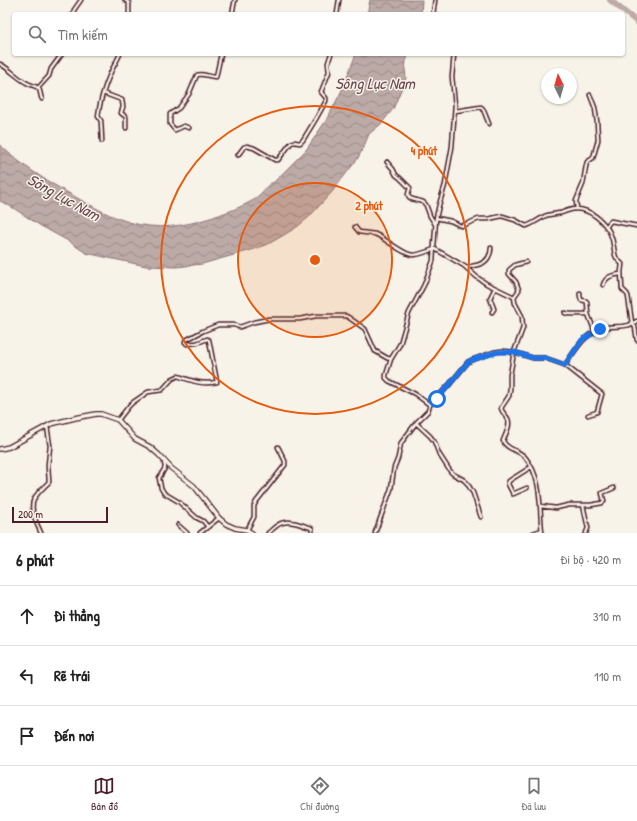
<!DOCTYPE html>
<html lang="vi">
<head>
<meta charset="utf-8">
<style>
  body { margin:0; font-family:"Patrick Hand",sans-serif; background:#f2f2f2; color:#222 }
  .compass { position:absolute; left:541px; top:68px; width:36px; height:36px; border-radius:50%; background:#fff; box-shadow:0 1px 3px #0004; rotate:355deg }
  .scale { position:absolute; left:12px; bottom:10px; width:96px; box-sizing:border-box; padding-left:4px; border:2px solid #4a1f2b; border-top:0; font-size:11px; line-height:14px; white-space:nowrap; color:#4a1f2b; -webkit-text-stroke:3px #f7f3e8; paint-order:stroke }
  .stop { position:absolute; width:12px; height:12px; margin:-9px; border:3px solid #1a73e8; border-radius:50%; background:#fff }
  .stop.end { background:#1a73e8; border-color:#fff; box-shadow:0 1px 4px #0008 }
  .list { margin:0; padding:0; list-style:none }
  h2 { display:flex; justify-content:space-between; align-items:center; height:52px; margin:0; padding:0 16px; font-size:17px }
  h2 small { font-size:13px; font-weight:400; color:#767676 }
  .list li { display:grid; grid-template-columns:26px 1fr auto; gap:12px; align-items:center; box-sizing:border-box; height:60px; padding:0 16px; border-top:1px solid #e0e0e0 }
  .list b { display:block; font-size:15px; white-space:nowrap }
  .list em { font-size:13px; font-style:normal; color:#767676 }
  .icon { flex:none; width:22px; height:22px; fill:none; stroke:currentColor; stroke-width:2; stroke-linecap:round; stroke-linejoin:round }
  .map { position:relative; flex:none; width:637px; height:533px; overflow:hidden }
  .search { position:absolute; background:#fff; box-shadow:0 1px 3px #0004; left:12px; right:12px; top:12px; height:44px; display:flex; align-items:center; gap:10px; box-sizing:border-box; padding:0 14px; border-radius:4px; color:#767676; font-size:15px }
  .sheet { height:232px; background:#fff }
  nav { display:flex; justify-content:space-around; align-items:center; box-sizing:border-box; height:56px; border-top:1px solid #e0e0e0; background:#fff; font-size:11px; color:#767676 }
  nav a { display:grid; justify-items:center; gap:2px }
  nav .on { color:#4a1f2b }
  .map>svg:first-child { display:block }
</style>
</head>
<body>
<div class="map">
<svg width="637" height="533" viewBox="0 0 637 533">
  <defs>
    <pattern id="water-waves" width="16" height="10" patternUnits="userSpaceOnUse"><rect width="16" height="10" fill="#bcaaa7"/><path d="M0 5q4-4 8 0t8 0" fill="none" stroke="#9b8a88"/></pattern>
  </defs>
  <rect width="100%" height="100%" fill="#f7f3e8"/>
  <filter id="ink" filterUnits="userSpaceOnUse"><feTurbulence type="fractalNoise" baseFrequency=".025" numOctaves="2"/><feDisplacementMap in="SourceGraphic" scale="8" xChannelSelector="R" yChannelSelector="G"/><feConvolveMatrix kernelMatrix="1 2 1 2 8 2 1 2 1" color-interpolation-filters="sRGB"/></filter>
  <g filter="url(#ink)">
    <path fill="url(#water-waves)" stroke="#8e7275" d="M370 0H422L421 14H367Z
      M356 54H409L406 61 405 69 406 78 393 109 381 124 369 134 364 146 358 158 332 192 309 217 297 227 284 235 270 243 255 249 202 264 177 267 146 266 86 253 77 247 70 242 41 226 10 206 0 201V145C22 166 45 180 72 195 95 208 123 224 150 226 175 229 204 221 227 212 234 210 251 202 257 198 264 192 265 185 274 182L306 150 327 119 341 92Z"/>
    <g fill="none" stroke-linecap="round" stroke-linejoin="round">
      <path stroke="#bcaaa7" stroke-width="6" d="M610 0 637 22"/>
      <defs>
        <path id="minor" d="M125 0 129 3V14
          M73 14 74 10 81 0
          M232 14 235 0
          M337 14 339 0
          M433 14 435 0
          M0 64C10 69 17 78 27 83 30 85 37 86 39 89 41 92 40 96 42 99
          M38 88 49 76 51 69 62 54
          M103 93 122 100 123 107 121 113 126 117V128
          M455 111 481 107 483 109 489 124
          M189 128 184 126 175 130 170 124V114L179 108 189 94 197 75C203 73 209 77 216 77L221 54
          M102 141 101 121 98 116C100 101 104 88 110 74 113 67 117 61 120 54
          M238 155 244 147 247 146 254 148 275 160H278L291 143 294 142 300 143 303 140 317 117 326 101V98L321 92 329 72 328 63 331 54
          M387 162 393 169 396 175 400 178 410 188 408 194 409 197 412 199 423 202 426 205 430 216 435 224
          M577 209 576 201 583 184 586 166 587 162 593 158 598 140 597 122 595 108 590 95
          M436 218 451 221 461 226 479 219H488L502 216 515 220 526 226C533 224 539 219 545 216 550 214 555 214 561 213 566 211 571 209 576 209 590 209 604 221 610 233 614 242 613 246 615 254 615 258 619 261 622 264L621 272 622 289 627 294 628 296 632 323 635 327 637 340
          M355 227 359 232 375 234 379 236C386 240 405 255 413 255 419 255 428 251 435 249L464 266 478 278 487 284 514 297 515 303 522 316 523 328 514 352 510 375V389L509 396 501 408C502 413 506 415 508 419 511 426 505 435 503 441 507 450 519 450 525 457 543 479 539 507 542 533
          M606 227 609 223 611 221 637 226
          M467 268C472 265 476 266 480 264 487 262 491 255 491 248
          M603 285C606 276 613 275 621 274
          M580 293V296L581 300 586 301 587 302 588 314 595 332
          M514 297 519 290 516 282 509 274V270L515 265 526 262
          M492 312 494 309 490 298 495 288
          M565 313 570 314H588
          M565 365 602 394 597 412 588 415
          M430 405 449 385 468 362 472 360 494 352 502 351 514 352 533 358H545L565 365C578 347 584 332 608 327 614 326 623 327 629 325 633 324 634 322 637 321
          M118 420 129 406 132 403 148 392 162 390 172 379 178 376C192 381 202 385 217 382L209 340 207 339 197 343 187 344 185 342 186 340 203 331 218 325H234L240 327 254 322 269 319H300L316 316H346L348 317 365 329 375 351 387 358 391 359
          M416 423 430 436 434 441 439 454 450 471 453 474 464 480 467 483 473 493 481 517
          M164 461 165 468 159 478 161 488 164 493 179 502 197 518 203 521 208 527
          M527 488 513 494 508 484 509 481 512 479 531 467
          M583 505 588 528 586 533
          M540 506 556 508 569 505H591L602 503 604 501 602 493 614 488
          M178 525 187 533
          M247 530 254 517V506L256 502 285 465V461L278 447
          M41 533C37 524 29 509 34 499 37 493 44 487 49 482L48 465 50 446 47 426
          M200 533 219 518
          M268 533C272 530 277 524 282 523 291 520 302 525 311 528L312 529V533
          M375 533 391 489 394 468 398 458 401 443 416 423 428 411 430 405 415 394 389 381 386 378V375L391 359 400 344 409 313 424 285 433 261 436 218 439 205 445 185 452 147 455 105 452 77 454 54
          M533 533 542 530"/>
        <path id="tertiary" d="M0 449 9 447 51 424 75 418 96 414H101L118 420 135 439 150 447 159 455 171 468 194 486 219 518 226 524 235 528 247 530 252 533"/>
      </defs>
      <use href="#minor" stroke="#4a1f2b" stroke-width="5.5"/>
      <use href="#tertiary" stroke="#4a1f2b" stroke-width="6"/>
      <use href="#minor" stroke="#f7f3e8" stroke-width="2.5"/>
      <use href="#tertiary" stroke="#f7f3e8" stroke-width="3.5"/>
    </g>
  </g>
  <g fill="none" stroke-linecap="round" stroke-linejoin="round" filter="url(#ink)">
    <path stroke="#1a73e8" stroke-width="5" d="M437 399 449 385 468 362 472 360 497 352H514L533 358H545L565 365 582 340 600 329"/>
  </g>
  <circle cx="315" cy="260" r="77" fill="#e8590c" fill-opacity=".12"/>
  <g fill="none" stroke="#e8590c" stroke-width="2">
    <circle cx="315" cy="260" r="77"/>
    <circle cx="315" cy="260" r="154"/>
  </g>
  <g text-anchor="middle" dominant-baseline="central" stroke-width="3" stroke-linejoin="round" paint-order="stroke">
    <g font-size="16" font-style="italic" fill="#6c4950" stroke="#f7f3e8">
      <text x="375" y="83">Sông Lục Nam</text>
      <text transform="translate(64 197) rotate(29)">Sông Lục Nam</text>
    </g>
  </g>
  <circle cx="315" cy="260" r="6" fill="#e8590c" stroke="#f7f3e8" stroke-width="2"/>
  <g font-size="12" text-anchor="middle" font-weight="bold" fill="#e8590c" stroke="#f7f3e8" stroke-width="3" stroke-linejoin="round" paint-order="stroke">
    <text x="424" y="155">4 phút</text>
    <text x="369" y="210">2 phút</text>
  </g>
</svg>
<svg class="compass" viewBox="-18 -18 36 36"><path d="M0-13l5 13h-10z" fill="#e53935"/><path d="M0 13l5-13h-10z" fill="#767676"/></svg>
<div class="scale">200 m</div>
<div class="stop" style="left:437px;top:399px"></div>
<div class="stop end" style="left:600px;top:329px"></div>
<div class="search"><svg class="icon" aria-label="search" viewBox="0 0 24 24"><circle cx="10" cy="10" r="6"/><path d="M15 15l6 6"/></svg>Tìm kiếm</div>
</div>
<section class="sheet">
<h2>6 phút<small>Đi bộ · 420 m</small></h2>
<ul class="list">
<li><svg class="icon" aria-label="ahead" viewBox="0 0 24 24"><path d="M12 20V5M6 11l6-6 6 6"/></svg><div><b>Đi thẳng</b></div><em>310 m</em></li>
<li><svg class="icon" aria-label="left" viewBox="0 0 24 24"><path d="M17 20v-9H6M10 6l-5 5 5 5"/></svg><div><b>Rẽ trái</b></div><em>110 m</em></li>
<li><svg class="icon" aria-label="arrive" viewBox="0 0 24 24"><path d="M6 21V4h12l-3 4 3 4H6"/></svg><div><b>Đến nơi</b></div></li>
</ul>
</section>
<nav>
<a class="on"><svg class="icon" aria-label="map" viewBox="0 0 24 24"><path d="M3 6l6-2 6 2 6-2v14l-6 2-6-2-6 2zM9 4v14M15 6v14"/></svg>Bản đồ</a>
<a><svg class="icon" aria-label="directions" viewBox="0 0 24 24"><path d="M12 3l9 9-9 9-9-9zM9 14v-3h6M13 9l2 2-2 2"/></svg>Chỉ đường</a>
<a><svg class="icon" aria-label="saved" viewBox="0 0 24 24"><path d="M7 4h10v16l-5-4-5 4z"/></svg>Đã lưu</a>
</nav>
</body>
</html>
